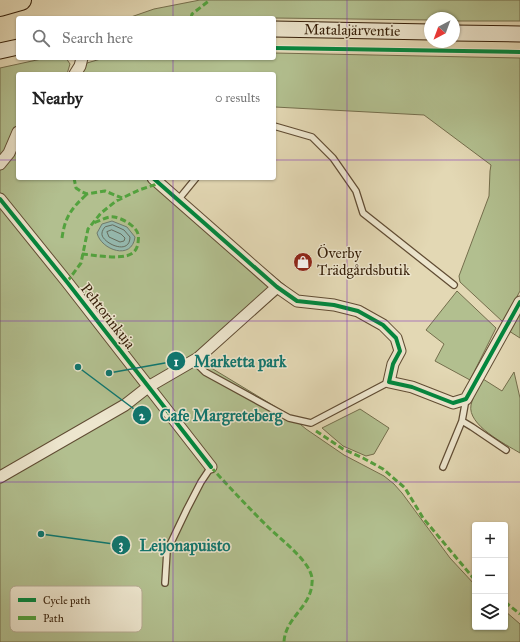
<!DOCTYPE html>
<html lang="en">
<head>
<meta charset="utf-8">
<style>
  body { margin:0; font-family:"IM FELL Great Primer",serif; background:#f6f6f6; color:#222 }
  .controls { position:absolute; right:12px; bottom:12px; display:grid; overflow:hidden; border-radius:4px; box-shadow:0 1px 3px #0004 }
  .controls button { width:36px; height:36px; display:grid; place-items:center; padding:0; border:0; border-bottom:1px solid #e0e0e0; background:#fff; color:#222; font:20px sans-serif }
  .compass { position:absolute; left:424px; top:12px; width:36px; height:36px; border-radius:50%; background:#fff; box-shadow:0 1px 3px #0004; rotate:221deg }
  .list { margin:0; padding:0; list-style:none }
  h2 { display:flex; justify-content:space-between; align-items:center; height:52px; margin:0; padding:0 16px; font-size:17px }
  h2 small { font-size:13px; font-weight:400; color:#767676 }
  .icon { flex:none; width:22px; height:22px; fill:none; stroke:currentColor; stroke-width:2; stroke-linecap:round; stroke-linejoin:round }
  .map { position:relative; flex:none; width:520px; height:642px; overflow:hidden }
  .search { position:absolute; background:#fff; box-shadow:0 1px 3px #0004; left:16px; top:16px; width:260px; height:44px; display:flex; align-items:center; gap:10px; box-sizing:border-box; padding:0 14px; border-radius:4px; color:#767676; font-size:15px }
  .panel { position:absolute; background:#fff; box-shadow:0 1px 3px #0004; left:16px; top:72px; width:260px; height:108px; border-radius:4px }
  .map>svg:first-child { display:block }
</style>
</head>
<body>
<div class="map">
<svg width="520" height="642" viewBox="0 0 520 642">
  <rect width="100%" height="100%" fill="#e3d8b4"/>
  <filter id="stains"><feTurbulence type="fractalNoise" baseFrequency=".005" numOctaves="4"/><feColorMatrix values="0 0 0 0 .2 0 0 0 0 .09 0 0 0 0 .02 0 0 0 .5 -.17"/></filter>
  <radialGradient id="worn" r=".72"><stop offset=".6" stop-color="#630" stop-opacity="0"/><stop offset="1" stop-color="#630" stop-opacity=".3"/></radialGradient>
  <path fill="#b2bf8f" stroke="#746e4c" d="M200 0H520V21H454V18H430V20L274 18H128L154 9Z
    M274 53 520 58V291L503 322 460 282 459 276 489 196 490 171 491 165 424 115 275 107H274V74H82L87 63 104 58H274Z
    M46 58H66L70 64 67 74H18V178H159L239 248 287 287 229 336 209 356 208 366 289 415 306 429 344 455 384 476 394 484 402 493 450 558 475 585V627H505V611L520 624V642H0V68Z
    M457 291 496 328 470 380 435 361 444 344 426 330Z
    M520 312V338L509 331Z
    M514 372 520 398V453C505 444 467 425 471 405 473 396 479 387 483 379L502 391Z
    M360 409 389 428 374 454 366 456 343 446 322 428Z"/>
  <path fill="#95b9af" stroke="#6f7b6c" d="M112 221 127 227 135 237C132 261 101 250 97 233L102 224Z"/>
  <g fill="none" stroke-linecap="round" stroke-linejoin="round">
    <path stroke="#656c5c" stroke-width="1" d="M113 225 124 230 130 237C130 257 100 242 102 233 102 231 104 228 105 227Z
      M112 230 121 234 125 238 124 241 120 242 109 237 107 232Z"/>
    <defs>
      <path id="lane" d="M274 126 312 137 333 158 356 191 363 213 454 285
        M178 200 196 178
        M193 360 205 372 289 418 311 423 389 382
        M466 399 462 421 472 427 506 450
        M443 467 462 421
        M165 583 167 551 187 509 201 482 211 467"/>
      <path id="street" d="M75 74 80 66 82 58
        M0 164 9 153 18 132
        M153 178 277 287 297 301 334 305 358 311 383 325 396 338 400 351 393 364 389 382 412 387 453 403 466 399 520 302
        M0 199 67 282 211 467
        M0 477 125 405 148 387 198 358 277 287"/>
      <path id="secondary" d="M274 29 430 32
        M454 33 520 34
        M0 51 18 47"/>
      <path id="highway" d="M0 6 21 0"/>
    </defs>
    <use href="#lane" stroke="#604c33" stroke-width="8"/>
    <use href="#street" stroke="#604c33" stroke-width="13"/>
    <use href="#secondary" stroke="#351e08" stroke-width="17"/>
    <use href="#highway" stroke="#351e08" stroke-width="22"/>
    <use href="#lane" stroke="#ede6ce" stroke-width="5.5"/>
    <use href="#street" stroke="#ede6ce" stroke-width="11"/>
    <use href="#secondary" stroke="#ede6ce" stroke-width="15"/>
    <use href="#highway" stroke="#e3d8b4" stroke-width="20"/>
    <path stroke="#53a23e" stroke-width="3" stroke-dasharray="6 3" stroke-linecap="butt" d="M191 18 192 14 210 0
      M74 178 76 188 82 192 87 194 105 191 122 198
      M62 238C65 216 72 208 87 194
      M82 254C94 255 121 260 131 254 135 252 137 248 138 244 138 241 139 237 138 234 136 226 122 218 114 217 107 216 100 221 93 223
      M67 282 81 263 88 229 101 213 116 201 139 190 160 183
      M316 431 343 449 363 458 383 469 405 488 423 518 475 580
      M211 467C229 487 247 506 266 525 279 538 296 550 307 566 310 571 313 577 312 583 311 607 285 618 284 642
      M505 602 520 614"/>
    <defs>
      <path id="cycleway" d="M274 48 520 52
        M153 178 277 287 297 301 334 305 358 311 383 325 396 338 400 351 393 364 389 382 412 387 453 403 466 399 520 302
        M0 199 67 282 211 467"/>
    </defs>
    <use href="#cycleway" stroke="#ede6ce" stroke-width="6"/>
    <use href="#cycleway" stroke="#00873e" stroke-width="4"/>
  </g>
  <path fill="none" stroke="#7b2cbf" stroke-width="1" stroke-opacity="0.55" d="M173 0V18M347 0V642M173 58V74M0 160H18M274 160H520M173 178V642M0 321H520M0 482H520"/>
  <defs>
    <symbol id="shop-disc" viewBox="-11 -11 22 22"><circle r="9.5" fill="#8f2418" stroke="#ede6ce"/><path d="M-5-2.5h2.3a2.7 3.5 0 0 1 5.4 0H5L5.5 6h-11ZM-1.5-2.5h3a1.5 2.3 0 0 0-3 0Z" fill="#fff"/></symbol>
  </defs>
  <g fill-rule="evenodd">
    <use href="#shop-disc" x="292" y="251" width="22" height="22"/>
  </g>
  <g text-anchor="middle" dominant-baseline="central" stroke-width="3" stroke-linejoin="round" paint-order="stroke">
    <g font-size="15" fill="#351e08" stroke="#ede6ce">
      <text transform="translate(352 30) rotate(1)">Matalajärventie</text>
      <text transform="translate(108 316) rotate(52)">Pehtorinkuja</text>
    </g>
    <g font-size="15" fill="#351e08" stroke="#ede6ce" text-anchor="start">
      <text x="317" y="253">Överby<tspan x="317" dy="17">Trädgårdsbutik</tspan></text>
    </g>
  </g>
  <rect x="10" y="586" width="132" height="46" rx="6" fill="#ede6ce" stroke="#b6aa93" stroke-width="1"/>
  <rect x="18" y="598" width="18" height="4" fill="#00873e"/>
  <rect x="18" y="616" width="18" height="4" fill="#53a23e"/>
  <g font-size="11" fill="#351e08">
    <text x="43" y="604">Cycle path</text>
    <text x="43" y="622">Path</text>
  </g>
  <path fill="none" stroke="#0f766e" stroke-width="1.5" d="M109 373L176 361M78 367L142 415M41 534L121 545"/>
  <g fill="#0f766e" stroke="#ede6ce" stroke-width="1.5">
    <circle cx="109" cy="373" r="4"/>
    <circle cx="78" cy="367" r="4"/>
    <circle cx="41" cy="534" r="4"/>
    <circle cx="176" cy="361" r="10"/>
    <circle cx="142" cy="415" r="10"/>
    <circle cx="121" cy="545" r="10"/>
  </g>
  <g font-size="12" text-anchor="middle" font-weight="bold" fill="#fff">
    <text x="176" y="366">1</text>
    <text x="142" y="420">2</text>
    <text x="121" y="549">3</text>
  </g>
  <g font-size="16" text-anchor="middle" font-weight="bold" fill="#0f766e" stroke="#ede6ce" stroke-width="3" stroke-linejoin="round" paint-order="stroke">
    <text x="240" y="367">Marketta park</text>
    <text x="221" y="421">Cafe Margreteberg</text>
    <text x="185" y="551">Leijonapuisto</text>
  </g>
  <rect width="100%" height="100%" filter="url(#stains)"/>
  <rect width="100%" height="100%" fill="url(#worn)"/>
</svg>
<div class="controls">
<button>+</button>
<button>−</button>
<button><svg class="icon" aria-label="layers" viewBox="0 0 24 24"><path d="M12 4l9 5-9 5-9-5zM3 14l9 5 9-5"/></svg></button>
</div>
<svg class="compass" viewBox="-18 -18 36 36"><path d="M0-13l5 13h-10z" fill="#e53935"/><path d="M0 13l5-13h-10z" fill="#767676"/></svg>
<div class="search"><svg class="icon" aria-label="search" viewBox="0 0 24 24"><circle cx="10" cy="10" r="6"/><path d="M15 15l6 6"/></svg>Search here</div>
<section class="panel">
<h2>Nearby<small>0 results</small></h2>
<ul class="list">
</ul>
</section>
</div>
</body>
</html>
